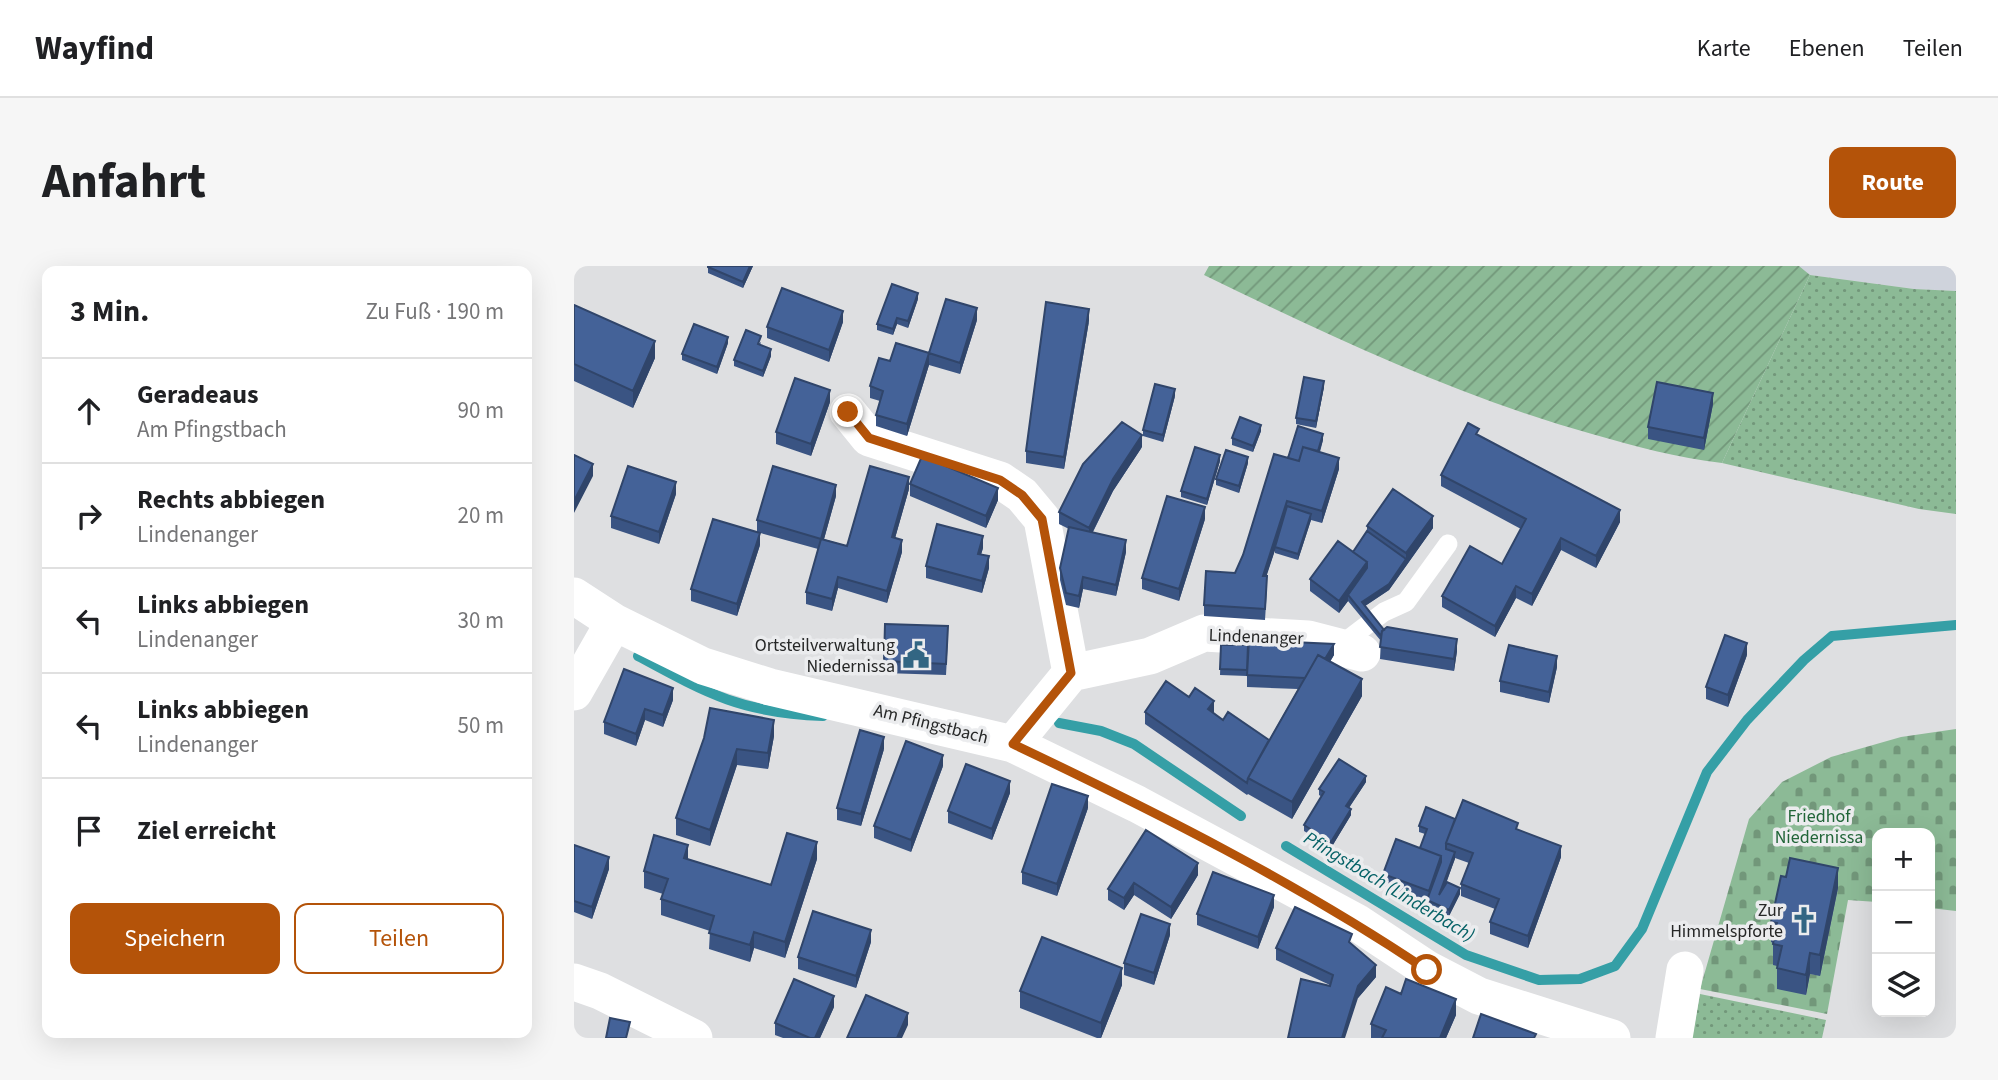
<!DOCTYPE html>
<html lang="de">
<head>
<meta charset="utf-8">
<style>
  body { margin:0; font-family:"Source Sans 3",sans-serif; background:#f6f6f6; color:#202124 }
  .controls { position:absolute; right:21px; bottom:21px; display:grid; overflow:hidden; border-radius:14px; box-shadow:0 7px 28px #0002 }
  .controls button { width:63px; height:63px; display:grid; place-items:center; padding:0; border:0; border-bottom:2px solid #e0e0e0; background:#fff; color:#202124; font:35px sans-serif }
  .stop { position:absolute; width:21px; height:21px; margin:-16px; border:5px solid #b45309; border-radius:50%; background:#fff }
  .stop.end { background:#b45309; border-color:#fff; box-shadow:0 2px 7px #0008 }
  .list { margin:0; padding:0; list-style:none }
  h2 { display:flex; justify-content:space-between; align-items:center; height:91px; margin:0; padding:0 28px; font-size:30px }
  h2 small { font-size:23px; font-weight:400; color:#757577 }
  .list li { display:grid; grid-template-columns:46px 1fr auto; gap:21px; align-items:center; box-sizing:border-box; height:105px; padding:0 28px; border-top:2px solid #e0e0e0 }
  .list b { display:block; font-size:26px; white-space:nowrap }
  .list p { margin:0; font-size:23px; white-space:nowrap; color:#757577 }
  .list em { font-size:23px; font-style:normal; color:#757577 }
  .actions { display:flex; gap:14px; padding:21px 28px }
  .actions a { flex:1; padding:16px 0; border:2px solid #b45309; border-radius:14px; text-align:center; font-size:24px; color:#b45309 }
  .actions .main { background:#b45309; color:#fff }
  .icon { flex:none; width:38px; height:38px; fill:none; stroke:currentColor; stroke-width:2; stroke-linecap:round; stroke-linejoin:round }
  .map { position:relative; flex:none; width:1382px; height:772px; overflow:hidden; border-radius:14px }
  header { display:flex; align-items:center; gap:42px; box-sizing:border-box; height:98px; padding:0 35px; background:#fff; border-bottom:2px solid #e0e0e0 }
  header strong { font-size:33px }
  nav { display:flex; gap:38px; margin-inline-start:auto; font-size:24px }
  .intro { display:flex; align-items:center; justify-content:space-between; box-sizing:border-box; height:168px; padding:0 42px }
  h1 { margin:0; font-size:49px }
  .button { padding:18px 32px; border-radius:14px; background:#b45309; color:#fff; font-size:24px; font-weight:700 }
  main { display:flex; gap:42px; padding:0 42px }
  aside { flex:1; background:#fff; border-radius:14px; box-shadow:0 7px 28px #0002 }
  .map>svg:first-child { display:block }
</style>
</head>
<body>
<header>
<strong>Wayfind</strong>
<nav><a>Karte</a><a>Ebenen</a><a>Teilen</a></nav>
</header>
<div class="intro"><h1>Anfahrt</h1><a class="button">Route</a></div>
<main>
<aside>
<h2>3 Min.<small>Zu Fuß · 190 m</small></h2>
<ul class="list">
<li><svg class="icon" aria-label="ahead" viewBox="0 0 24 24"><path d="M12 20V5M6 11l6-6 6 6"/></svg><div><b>Geradeaus</b><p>Am Pfingstbach</p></div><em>90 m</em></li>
<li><svg class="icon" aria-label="right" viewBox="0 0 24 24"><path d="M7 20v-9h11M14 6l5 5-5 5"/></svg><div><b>Rechts abbiegen</b><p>Lindenanger</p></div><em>20 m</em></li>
<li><svg class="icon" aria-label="left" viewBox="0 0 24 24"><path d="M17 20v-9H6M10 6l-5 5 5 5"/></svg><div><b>Links abbiegen</b><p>Lindenanger</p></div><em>30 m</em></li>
<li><svg class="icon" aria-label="left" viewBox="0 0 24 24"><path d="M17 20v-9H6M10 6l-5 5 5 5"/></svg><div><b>Links abbiegen</b><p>Lindenanger</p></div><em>50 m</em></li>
<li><svg class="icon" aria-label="arrive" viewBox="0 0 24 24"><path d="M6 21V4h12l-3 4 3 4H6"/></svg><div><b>Ziel erreicht</b></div></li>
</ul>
<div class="actions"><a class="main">Speichern</a><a>Teilen</a></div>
</aside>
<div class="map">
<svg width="1382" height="772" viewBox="0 0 1382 772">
  <defs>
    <pattern id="grass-dots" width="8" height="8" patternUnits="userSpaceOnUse" patternTransform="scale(1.75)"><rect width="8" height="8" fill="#8cba96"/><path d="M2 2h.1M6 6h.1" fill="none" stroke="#72977a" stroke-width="1.8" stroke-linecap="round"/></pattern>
    <pattern id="cemetery-stones" width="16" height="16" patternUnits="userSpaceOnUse" patternTransform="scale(1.75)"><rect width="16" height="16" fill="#8cba96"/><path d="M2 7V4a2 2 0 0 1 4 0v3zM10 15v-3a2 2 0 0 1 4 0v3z" fill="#72977a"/></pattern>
    <pattern id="garden-furrows" width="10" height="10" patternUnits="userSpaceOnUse" patternTransform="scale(1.75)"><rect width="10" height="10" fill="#8cba96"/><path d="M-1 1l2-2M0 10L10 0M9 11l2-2" fill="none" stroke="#72977a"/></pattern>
  </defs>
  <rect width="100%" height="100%" fill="#dedfe1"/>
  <path fill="#cfd3dc" d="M1225 0H1382V25L1340 23 1236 9Z"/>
  <path fill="url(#grass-dots)" d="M1236 9 1340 23 1382 25V248L1345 243 1148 197Z
    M1126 728 1252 754 1248 772H1118Z"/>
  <path fill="url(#cemetery-stones)" fill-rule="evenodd" d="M1382 463V645L1356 642V567H1303V636L1274 634 1253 748 1126 723 1175 553 1208 516 1257 491 1327 471ZM1264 622 1246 709 1236 708 1232 729 1208 701 1199 698 1203 678 1197 676Z"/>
  <path fill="url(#garden-furrows)" d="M635 0H1225L1236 9 1148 197C1103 192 1061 180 1018 168 882 130 756 70 630 9Z"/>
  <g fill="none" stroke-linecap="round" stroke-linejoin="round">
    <path stroke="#359fa6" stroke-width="10" d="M64 390C134 428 168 447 249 450
      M485 457 527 465 560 478 667 550
      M712 580 892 689 965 714 1006 713 1041 700 1068 663 1133 506 1173 454 1230 394 1258 370 1382 359"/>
    <path stroke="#fff" stroke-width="19" d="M764 381 810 346 832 336 874 278"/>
    <path stroke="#fff" stroke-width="37" d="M274 146 295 172 426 214 448 229 468 253 497 407
      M0 330 40 356 129 400 196 421 439 478 563 538 782 656 853 703 905 730 1038 772
      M0 426 40 356
      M439 478 497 407 576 390 630 367 734 373 788 387
      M0 716 26 725 120 772
      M1100 772 1111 704"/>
  </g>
  <path fill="#3a5483" d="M179 0 169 22 134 7V1Z
    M344 33 334 62 323 58 319 69 303 64V58Z
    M0 39 81 92 59 142 0 115Z
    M403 54 386 108 355 99V87Z
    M515 55 490 203 452 197V185Z
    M269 56 255 96 193 72V61Z
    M187 76 186 79 197 90 189 111 160 100V94Z
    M154 77 143 108 108 94V88Z
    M316 95 355 99 333 170 302 160V149L306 135 296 132V120Z
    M750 121 742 162 722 158V152Z
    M601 130 589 176 569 170V164Z
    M256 136 237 190 202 178V166Z
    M1139 138 1130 184 1074 173V161Z
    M687 165 679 186 658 179V172Z
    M905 170 1046 256 1022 302 987 284 958 340 942 332 921 371 868 341V330L928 298 947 263 867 220V209Z
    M749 174 746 186 765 203 748 257 737 254 724 294 701 287V284L692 310 693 322 691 354 630 350V339L661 307 714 192Z
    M568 181 539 225 519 266 552 286 542 330 509 323 505 342 492 339 486 314V302L495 263 485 258V246Z
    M646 195 633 239 607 231V225Z
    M674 197 665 227 642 219V213Z
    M336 218 424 234 412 262 336 230Z
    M335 223 321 272 328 286 313 337 264 322 258 345 232 338V326L244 283 183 266V254L262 230 250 273 273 280Z
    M102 228 85 278 37 262V250Z
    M631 253 605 335 568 323V312Z
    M793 260 859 262 815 324 791 340 810 364 883 385 880 405 806 393 807 375 774 335 765 347 736 325V313L779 286 793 265Z
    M186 279 163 350 117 335V323Z
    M409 282 407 288 415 302 408 327 352 312V300Z
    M311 358 374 372 372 409 310 407Z
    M647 379 760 389 756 396 788 430 718 553 674 528 673 529 571 458V446L640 447 649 454 695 474 724 423 673 421V410L646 409Z
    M1173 389 1154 441 1132 433V421Z
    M983 401 975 437 926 426V415Z
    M99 434 89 461 71 454 62 480 30 468V456Z
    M200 470 194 503 163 499 136 580 102 569V552L130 472Z
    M310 483 287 560 263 554V542Z
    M369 500 337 586 300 572V560Z
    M792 516 775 542 777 549 757 582 730 565V559L748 531 745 529V523Z
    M436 527 418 574 374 557V545Z
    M514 542 483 630 448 618V606Z
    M881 553 944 564 987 591 954 682 916 668V656L921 643 887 630V618L895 597 881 592 872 618 886 628 875 650 853 640V636L809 620V608L846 582 851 568 845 566V560Z
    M572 564 624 609 597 653 560 629 550 644 534 634V623Z
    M0 579 35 603 18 653 0 646Z
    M114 593 197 619 243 593 211 692 180 682 176 696 135 683 136 665 87 649V633L89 628 70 622V605Z
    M1264 622 1246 710 1236 708 1232 729 1203 723V700L1199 699V677L1197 676V656Z
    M700 641 684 683 623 659V648Z
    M596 669 580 719 550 709V697Z
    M297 676 282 722 224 703V691Z
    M778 678 802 711 784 732 702 694V682Z
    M548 719 527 772H523L446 742V725Z
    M827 728 882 749 872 772H797V758Z
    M260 741 246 772H209L201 769V757Z"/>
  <path fill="#30456a" d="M176 0H179L169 22V16Z
    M344 27V33L334 62V55Z
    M403 42V54L386 108V97Z
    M515 43V55L490 203V191Z
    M269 45V56L255 96V84Z
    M323 52V58L319 69V63Z
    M154 71V77L143 108V101Z
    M81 75V92L59 142V125Z
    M197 83V90L189 111V105Z
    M355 87V99L333 170V158Z
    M750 115V121L742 162V155Z
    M601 123V130L589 176V169Z
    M256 124V136L237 190V178Z
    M1139 127V138L1130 184V172Z
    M687 159V165L679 186V180Z
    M749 168V174L742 197V191Z
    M568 169V181L539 225 515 273V262L539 213Z
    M646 189V195L633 239V233Z
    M674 191V197L665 227V220Z
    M765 192V203L748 257V245Z
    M19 198V210L0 247V235Z
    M335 211V223L318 283V271Z
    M102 216V228L85 278V266Z
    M262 219V230L247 284V273Z
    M424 222V234L412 262V250Z
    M713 235V247L689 321V310Z
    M631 241V253L605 335V323Z
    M1046 244V256L1022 302V290Z
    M737 248V254L724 294V288Z
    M859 250V262L815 324 788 342V336L832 293V287Z
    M186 267V279L163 350V338Z
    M409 270V282L404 299V288Z
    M987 272V284L958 340V328Z
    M328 274V286L313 337V325Z
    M552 274V286L542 330V319Z
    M415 290V302L408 327V315Z
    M793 296V308L774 329V335L765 347V335Z
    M264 311V322L258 345V333Z
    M509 311V323L505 342V330Z
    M942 320V332L921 371V360Z
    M883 373V385L880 405V393Z
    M1173 377V389L1154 441V429Z
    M760 378V389L748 408V396Z
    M983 390V401L975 437V426Z
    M788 413V430L718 553V536Z
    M99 422V434L89 461V449Z
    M640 435V447L634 455V443Z
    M71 443V454L62 480V468Z
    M200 454V470L194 503V487Z
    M310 471V483L287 560V548Z
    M163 483V499L136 580V564Z
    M369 489V500L337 586V574Z
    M792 510V516L772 546V540Z
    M436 515V527L418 574V563Z
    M514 530V542L483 630V618Z
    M777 543V549L757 582V576Z
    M243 576V593L211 692V676Z
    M114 579V596L110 592Z
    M987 580V591L954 682V670Z
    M881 586V593L865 635V629Z
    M867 590V602L855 637V625Z
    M35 591V603L18 653V641Z
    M624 597V609L597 653V641Z
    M1264 602V622L1246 710V689Z
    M560 617V629L550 644V632Z
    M886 622V628L875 650V644Z
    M700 629V641L684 683V671Z
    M596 658V669L580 719V707Z
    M297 664V676L282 722V710Z
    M180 666V682L176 696V679Z
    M1236 687V708L1232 729V709Z
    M802 699V711L784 732 771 772H768L784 720Z
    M548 702V719L527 772V757Z
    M260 730V741L246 772H241Z
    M882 733V749L872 772H866Z
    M334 747V759L328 772H323Z"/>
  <path fill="#446298" stroke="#30456a" stroke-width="2" d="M134 0H176L169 16 134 1Z
    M318 18 344 27 334 55 323 52 319 63 303 58Z
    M208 22 269 45 255 84 193 61Z
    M372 33 403 42 386 97 355 87Z
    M472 36 515 43 490 191 452 185Z
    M0 39 81 75 59 125 0 98Z
    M120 58 154 71 143 101 108 88Z
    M172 64 187 70 184 78 197 83 189 105 160 94Z
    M322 77 355 87 333 158 302 149 309 125 296 120 305 92 316 95Z
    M730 111 750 115 742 155 722 152Z
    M221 112 256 124 237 178 202 166Z
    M1083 116 1139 127 1130 172 1074 161Z
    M581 118 601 123 589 169 569 164Z
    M666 151 687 159 679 180 658 172Z
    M548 156 568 169 539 213 515 262 485 246 509 198Z
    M894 157 905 163 902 168 1046 244 1022 290 987 272 958 328 942 320 921 360 868 330 896 280 928 298 952 253 867 209Z
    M724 160 749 168 744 185 729 181 725 195 714 192Z
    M621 181 646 189 633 233 607 225Z
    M729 181 765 192 748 245 713 235 689 310H693L691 343 630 339 632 305 661 307 669 289 700 188 725 195Z
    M652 184 674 191 665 220 642 213Z
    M0 189 19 198 0 235Z
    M348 190 424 222 412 250 336 218Z
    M54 200 102 216 85 266 37 250Z
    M199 200 262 219 247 273 183 254Z
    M296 200 335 211 318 271 328 274 313 325 264 311 258 333 232 326 247 273 273 280Z
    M819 223 859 250 832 287 793 260Z
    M593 230 631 241 605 323 568 312Z
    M713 240 737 248 724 288 701 281Z
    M139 253 186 267 163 338 117 323Z
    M363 258 409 270 404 288 415 290 408 315 352 300Z
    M495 261 552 274 542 319 509 311 505 330 492 327 486 302Z
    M793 265 832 293 815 318 788 336 810 364 808 365 807 370 774 329 793 302V296L779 286Z
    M764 275 793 296 765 335 736 313Z
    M311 358 374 360 372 398 310 395Z
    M813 361 883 373 880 393 806 381 808 365Z
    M1151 369 1173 377 1154 429 1132 421Z
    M675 374 760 378 751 393 744 389 731 412 673 409Z
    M647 379H674L673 404 646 403Z
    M935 379 983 390 975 426 926 415Z
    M744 389 788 413 718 536 674 512Z
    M50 403 99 422 89 449 71 443 62 468 30 456Z
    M592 415 615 431 621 422 640 435 634 443 649 454 654 446 695 474 674 512 673 517 571 446Z
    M136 442 200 454 194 487 163 483 136 564 102 552 130 472Z
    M286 464 310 471 287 548 263 542Z
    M332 475 369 489 337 574 300 560Z
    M765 493 792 510 772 540 777 543 757 576 730 559 750 526 745 523Z
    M392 498 436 515 418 563 374 545Z
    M478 518 514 530 483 618 448 606Z
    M889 534 944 557 942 563 987 580 954 670 916 656 925 633 887 618 899 587 872 577Z
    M852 541 881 553 872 577V583L881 586 865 629 873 616 886 622 875 644 853 634 867 596V590L846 582 853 563 845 560Z
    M572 564 624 597 597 641 560 617 550 632 534 623Z
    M213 567 243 576 211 676 180 666 176 679 135 667 140 650 87 633 94 613 70 605 80 569 114 579 110 592 197 619Z
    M822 573 867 590 855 625 809 608Z
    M0 579 35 591 18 641 0 635Z
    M1216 592 1264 602 1246 689 1236 687 1232 709 1203 702 1208 680 1199 678 1203 657 1197 656 1207 610 1212 611Z
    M639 606 700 629 684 671 623 648Z
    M721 641 778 668 775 676 802 699 784 720 768 772H714L727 713 756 720 759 709 702 682Z
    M239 645 297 664 282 710 224 691Z
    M567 648 596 658 580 707 550 697Z
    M468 671 548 702 527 757 446 725Z
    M220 713 260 730 241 772H236L201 757Z
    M832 713 882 733 866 772H808L812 764 797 758 812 721 827 728Z
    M292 729 334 747 323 772H273Z
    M907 748 962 768 960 772H899Z
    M36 752 56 756 52 772H32Z"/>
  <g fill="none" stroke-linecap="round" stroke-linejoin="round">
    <path stroke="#b45309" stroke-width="9" d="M274 146 295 172 426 214 448 229 468 253 497 407 439 478C580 545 722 616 853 704"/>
  </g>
  <defs>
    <symbol id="civic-bare" viewBox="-9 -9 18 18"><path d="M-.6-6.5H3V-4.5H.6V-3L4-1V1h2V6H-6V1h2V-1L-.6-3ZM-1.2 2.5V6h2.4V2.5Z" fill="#326683" stroke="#ebecee" stroke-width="2.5" paint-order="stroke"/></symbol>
    <symbol id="church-bare" viewBox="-9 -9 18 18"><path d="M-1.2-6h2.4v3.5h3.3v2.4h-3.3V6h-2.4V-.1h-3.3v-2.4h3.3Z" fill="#326683" stroke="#ebecee" stroke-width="2.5" paint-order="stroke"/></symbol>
  </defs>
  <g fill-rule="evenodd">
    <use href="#civic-bare" x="323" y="370" width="38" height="38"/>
    <use href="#church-bare" x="1211" y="635" width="38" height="38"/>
  </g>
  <g text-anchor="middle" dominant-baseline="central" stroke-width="7" stroke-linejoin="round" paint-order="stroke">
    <g font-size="18" fill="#262727" stroke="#ebecee">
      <text transform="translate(682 371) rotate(2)">Lindenanger</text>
      <text transform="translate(357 458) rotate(14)">Am Pfingstbach</text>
    </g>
    <g font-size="18" fill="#262727" stroke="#ebecee" text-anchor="end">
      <text x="321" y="379">Ortsteilverwaltung<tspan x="321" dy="21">Niedernissa</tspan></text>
      <text x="1209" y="644">Zur<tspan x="1209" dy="21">Himmelspforte</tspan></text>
    </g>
    <g font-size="18" fill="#216538" stroke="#ebecee">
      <text x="1245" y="550">Friedhof<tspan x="1245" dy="21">Niedernissa</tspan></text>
    </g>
    <g font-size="19" font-style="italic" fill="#056166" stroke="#ebecee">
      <text transform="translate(815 621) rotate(31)">Pfingstbach (Linderbach)</text>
    </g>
  </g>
</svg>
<div class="controls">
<button>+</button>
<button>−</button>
<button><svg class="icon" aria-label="layers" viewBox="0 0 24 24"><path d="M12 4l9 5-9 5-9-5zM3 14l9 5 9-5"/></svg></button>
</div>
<div class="stop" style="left:853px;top:704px"></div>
<div class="stop end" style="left:274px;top:146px"></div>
</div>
</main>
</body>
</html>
